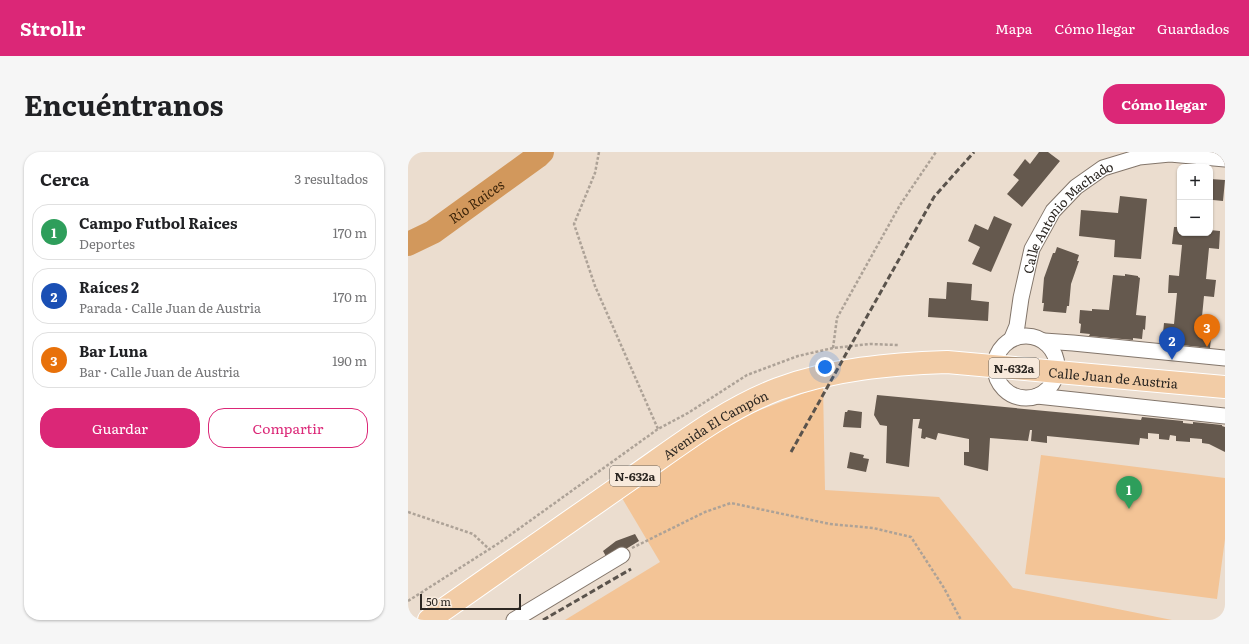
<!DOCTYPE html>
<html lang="es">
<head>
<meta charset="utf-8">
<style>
  body { margin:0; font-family:Literata,serif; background:#f6f6f6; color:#202124 }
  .controls { position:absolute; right:12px; top:12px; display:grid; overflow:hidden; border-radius:8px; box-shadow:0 1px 3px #0004 }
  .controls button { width:36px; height:36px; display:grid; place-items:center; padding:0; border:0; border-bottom:1px solid #e0e0e0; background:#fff; color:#202124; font:20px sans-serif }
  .scale { position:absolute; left:12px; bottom:10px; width:101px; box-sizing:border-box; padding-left:4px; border:2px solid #2c2722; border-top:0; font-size:11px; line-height:14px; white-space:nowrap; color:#2c2722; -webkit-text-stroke:3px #f8eadc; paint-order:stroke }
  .you { position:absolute; left:417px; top:215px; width:14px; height:14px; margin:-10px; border:3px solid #fff; border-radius:50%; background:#1a73e8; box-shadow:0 0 0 6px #1a73e833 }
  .badge { display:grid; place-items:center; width:26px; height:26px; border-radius:50%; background:#db2777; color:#fff; font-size:13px; font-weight:700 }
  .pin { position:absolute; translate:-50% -33px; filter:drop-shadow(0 1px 2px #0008) }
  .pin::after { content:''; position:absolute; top:21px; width:14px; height:12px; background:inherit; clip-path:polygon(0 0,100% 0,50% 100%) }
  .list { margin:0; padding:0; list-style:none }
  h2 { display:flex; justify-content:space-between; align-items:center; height:52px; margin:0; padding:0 16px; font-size:17px }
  h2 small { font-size:13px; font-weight:400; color:#757577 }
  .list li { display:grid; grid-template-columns:26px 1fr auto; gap:12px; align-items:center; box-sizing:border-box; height:56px; margin:0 8px 8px; padding:0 8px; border:1px solid #e0e0e0; border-radius:16px }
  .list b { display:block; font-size:15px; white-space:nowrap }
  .list p { margin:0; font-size:13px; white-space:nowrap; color:#757577 }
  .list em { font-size:13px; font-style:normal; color:#757577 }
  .actions { display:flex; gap:8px; padding:12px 16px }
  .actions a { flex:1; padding:9px 0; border:1px solid #db2777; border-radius:16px; text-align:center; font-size:14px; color:#db2777 }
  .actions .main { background:#db2777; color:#fff }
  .map { position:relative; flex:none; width:817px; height:468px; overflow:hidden; border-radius:16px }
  header { display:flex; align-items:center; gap:24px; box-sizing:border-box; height:56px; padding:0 20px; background:#db2777; color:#fff }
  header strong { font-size:19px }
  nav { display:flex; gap:22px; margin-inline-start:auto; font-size:14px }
  .intro { display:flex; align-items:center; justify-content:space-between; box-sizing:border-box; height:96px; padding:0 24px }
  h1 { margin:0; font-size:28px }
  .button { padding:10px 18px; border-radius:16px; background:#db2777; color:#fff; font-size:14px; font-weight:700 }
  main { display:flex; gap:24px; padding:0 24px }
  aside { flex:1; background:#fff; border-radius:16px; box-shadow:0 1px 3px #0004 }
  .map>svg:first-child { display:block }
</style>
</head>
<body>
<header>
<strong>Strollr</strong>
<nav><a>Mapa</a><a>Cómo llegar</a><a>Guardados</a></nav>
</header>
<div class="intro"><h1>Encuéntranos</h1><a class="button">Cómo llegar</a></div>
<main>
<aside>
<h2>Cerca<small>3 resultados</small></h2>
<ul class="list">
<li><span class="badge" style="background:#2e9e5b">1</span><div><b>Campo Futbol Raices</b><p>Deportes</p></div><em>170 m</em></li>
<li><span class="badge" style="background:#1a4fb4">2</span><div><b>Raíces 2</b><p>Parada · Calle Juan de Austria</p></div><em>170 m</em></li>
<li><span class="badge" style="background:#e8710a">3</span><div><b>Bar Luna</b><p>Bar · Calle Juan de Austria</p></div><em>190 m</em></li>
</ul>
<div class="actions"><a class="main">Guardar</a><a>Compartir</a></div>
</aside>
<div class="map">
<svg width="817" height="468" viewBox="0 0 817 468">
  <rect width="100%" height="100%" fill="#ebddcf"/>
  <path fill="#f3c496" d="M415 234 417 338 531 345 605 436 764 468H157L252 410 214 346 313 273Z
    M633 303 817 326V387L809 447 617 422Z"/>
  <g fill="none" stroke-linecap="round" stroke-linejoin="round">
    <path stroke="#d2985c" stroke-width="24" id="s1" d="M0 92 25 80 130 4 134 0"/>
  </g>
  <path fill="#65594e" d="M631 0H640L652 9 614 55 599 42 611 28 605 23 617 7 622 12Z
    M771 22H772V44H769Z
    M802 27 817 28 815 49 805 48 803 71H802Z
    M712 44 739 47 733 107 706 105 707 88 671 84 673 58 710 61Z
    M586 64 604 72 583 120 564 112 572 95 560 89 567 72 580 78Z
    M766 75H772V81H802V78L812 79 811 97 801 96 798 127 808 128 806 145 796 144 793 175 804 176 802 196 754 191 756 171 766 172 769 141H760L761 123 771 124 774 93 764 92Z
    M649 95 671 103 669 109H671L663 132 661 154H659L658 161 635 159 636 151H634L636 126 645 101H647Z
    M717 122 730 124V125L732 126 728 163 738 164 737 178 735 177 734 187 725 186V188L681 184 682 182 672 181 673 172 671 171 672 158 684 159V157L701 158 705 123 717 124Z
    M539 130 564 132 563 148 581 150 580 169 520 165 521 146 538 147Z
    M469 243 733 268 734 265 775 269V271L785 272V270L814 273V274L817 275V300L801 292 794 291V287L782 286V290L768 289V284L762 283 761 288 751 287V282L740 281V287L732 286 731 293 639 284V291L623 289 624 278H622L620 289 582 286 580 319 556 313V300H561V287L530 281 528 288 518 285 517 287 513 286 514 277 510 276 512 267H505L501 315 478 311 479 274 472 273 466 263Z
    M440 258 454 260 453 276 435 275 437 260H439Z
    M442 300 456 303 455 306 461 307 458 320 439 316Z
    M227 382 231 389 200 408 195 399 208 389Z"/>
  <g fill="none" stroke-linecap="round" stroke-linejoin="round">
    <defs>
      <g id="minor">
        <circle cx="618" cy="215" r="31"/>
        <path id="s2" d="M604 186 609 174 613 146 624 97 645 59 668 35 695 16 731 5 762 2 817 7"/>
        <path d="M636 189 665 191 817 206"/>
        <path d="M629 244 817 264"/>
        <path d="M106 468 214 403"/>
      </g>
      <g id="primary">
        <path id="s3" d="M21 468C87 421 154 375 221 328 269 295 315 258 370 237 424 217 482 212 539 210L817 235"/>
      </g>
    </defs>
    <use href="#minor" stroke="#83766b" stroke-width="17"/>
    <use href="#primary" stroke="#fff" stroke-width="24"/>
    <path stroke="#ada297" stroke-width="2.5" stroke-dasharray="3 2" stroke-linecap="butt" d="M191 0 187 21 166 72 187 134 250 277
      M425 196 429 166 492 53 528 0
      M0 360 65 382 81 397
      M224 396 297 360 323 351 422 372 465 376 503 385 536 436 553 468
      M0 449 91 391 250 277 280 261 339 223 390 204 425 196 462 192 490 193"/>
    <use href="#minor" stroke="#fff" stroke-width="15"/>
    <use href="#primary" stroke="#f2cca6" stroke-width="22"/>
    <path stroke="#5a534c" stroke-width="3" stroke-dasharray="6 3" stroke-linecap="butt" d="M383 300 526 45 566 0
      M135 468 223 417"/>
  </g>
  <g text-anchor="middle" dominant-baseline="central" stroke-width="4" stroke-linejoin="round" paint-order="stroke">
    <g fill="#f8eadc" stroke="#69625a" stroke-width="1">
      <rect x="581" y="206" width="50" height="20" rx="3"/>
      <rect x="202" y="314" width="50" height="20" rx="3"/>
    </g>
    <g font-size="12" font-weight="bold" fill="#2c2722">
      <text x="606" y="216">N-632a</text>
      <text x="227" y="324">N-632a</text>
    </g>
    <g font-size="13" fill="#2c2722" stroke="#f8eadc">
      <text stroke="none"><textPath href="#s2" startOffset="139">Calle Antonio Machado</textPath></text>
      <text stroke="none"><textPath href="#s3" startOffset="758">Calle Juan de Austria</textPath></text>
      <text stroke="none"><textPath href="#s3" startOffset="347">Avenida El Campón</textPath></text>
    </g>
    <g font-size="14" font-style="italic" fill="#3c2409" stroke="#f8eadc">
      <text stroke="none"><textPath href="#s1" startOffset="81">Río Raices</textPath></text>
    </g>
  </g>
</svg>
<div class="controls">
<button>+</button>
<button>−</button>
</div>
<div class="scale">50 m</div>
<div class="you"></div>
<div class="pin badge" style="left:721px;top:357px;background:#2e9e5b">1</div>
<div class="pin badge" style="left:764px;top:208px;background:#1a4fb4">2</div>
<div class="pin badge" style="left:799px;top:195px;background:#e8710a">3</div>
</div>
</main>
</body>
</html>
